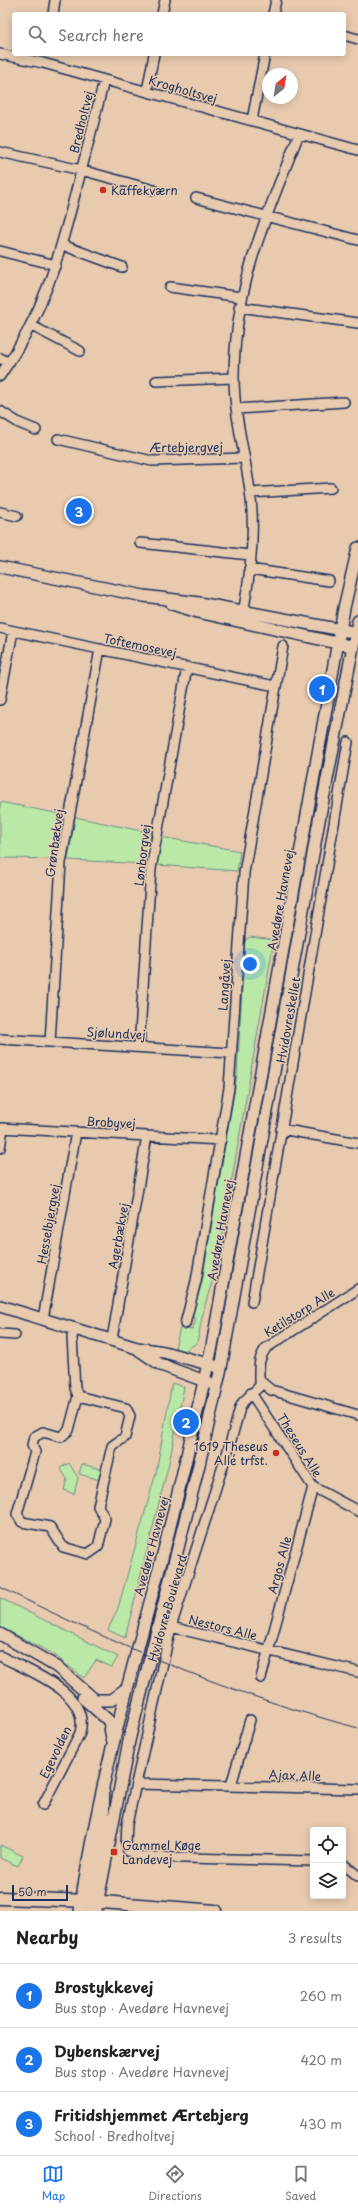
<!DOCTYPE html>
<html lang="en">
<head>
<meta charset="utf-8">
<style>
  body { margin:0; font-family:"Playpen Sans",sans-serif; background:#f6f6f6; color:#202124 }
  .controls { position:absolute; right:12px; bottom:12px; display:grid; overflow:hidden; border-radius:4px; box-shadow:0 2px 10px #0003 }
  .controls button { width:36px; height:36px; display:grid; place-items:center; padding:0; border:0; border-bottom:1px solid #e0e0e0; background:#fff; color:#202124; font:20px sans-serif }
  .compass { position:absolute; left:262px; top:68px; width:36px; height:36px; border-radius:50%; background:#fff; box-shadow:0 2px 10px #0003; rotate:30deg }
  .scale { position:absolute; left:12px; bottom:10px; width:56px; box-sizing:border-box; padding-left:4px; border:2px solid #1b2f5e; border-top:0; font-size:11px; line-height:14px; white-space:nowrap; color:#1b2f5e; -webkit-text-stroke:3px #e8cbaf; paint-order:stroke }
  .you { position:absolute; left:250px; top:964px; width:14px; height:14px; margin:-10px; border:3px solid #fff; border-radius:50%; background:#1a73e8; box-shadow:0 0 0 6px #1a73e833 }
  .badge { display:grid; place-items:center; width:26px; height:26px; border-radius:50%; background:#1a73e8; color:#fff; font-size:13px; font-weight:700 }
  .pin { position:absolute; translate:-50% -50%; border:2px solid #fff; box-shadow:0 1px 4px #0006 }
  .list { margin:0; padding:0; list-style:none }
  h2 { display:flex; justify-content:space-between; align-items:center; height:52px; margin:0; padding:0 16px; font-size:17px }
  h2 small { font-size:13px; font-weight:400; color:#757577 }
  .list li { display:grid; grid-template-columns:26px 1fr auto; gap:12px; align-items:center; box-sizing:border-box; height:64px; padding:0 16px; border-top:1px solid #e0e0e0 }
  .list b { display:block; font-size:15px; white-space:nowrap }
  .list p { margin:0; font-size:13px; white-space:nowrap; color:#757577 }
  .list em { font-size:13px; font-style:normal; color:#757577 }
  .icon { flex:none; width:22px; height:22px; fill:none; stroke:currentColor; stroke-width:2; stroke-linecap:round; stroke-linejoin:round }
  .map { position:relative; flex:none; width:358px; height:1911px; overflow:hidden }
  .search { position:absolute; background:#fff; box-shadow:0 2px 10px #0003; left:12px; right:12px; top:12px; height:44px; display:flex; align-items:center; gap:10px; box-sizing:border-box; padding:0 14px; border-radius:4px; color:#757577; font-size:15px }
  .sheet { height:244px; background:#fff }
  nav { display:flex; justify-content:space-around; align-items:center; box-sizing:border-box; height:56px; border-top:1px solid #e0e0e0; background:#fff; font-size:11px; color:#757577 }
  nav a { display:grid; justify-items:center; gap:2px }
  nav .on { color:#1a73e8 }
  .map>svg:first-child { display:block }
</style>
</head>
<body>
<div class="map">
<svg width="358" height="1911" viewBox="0 0 358 1911">
  <rect width="100%" height="100%" fill="#e8cbaf"/>
  <filter id="ink" filterUnits="userSpaceOnUse"><feTurbulence type="fractalNoise" baseFrequency=".025" numOctaves="2"/><feDisplacementMap in="SourceGraphic" scale="8" xChannelSelector="R" yChannelSelector="G"/><feConvolveMatrix kernelMatrix="1 2 1 2 8 2 1 2 1" color-interpolation-filters="sRGB"/></filter>
  <g filter="url(#ink)">
    <path fill="#bae9a7" stroke="#6a8c82" d="M0 802 65 815 58 859 0 858Z
      M75 817 151 833 147 864 68 860Z
      M161 837 240 851 237 871 157 865Z
      M250 937 274 940 216 1269 204 1308 197 1343 184 1351 175 1348 180 1328 192 1330 196 1319 193 1317V1313L202 1282 237 1075 245 940Z
      M172 1383 184 1387 169 1463 125 1638 108 1630 118 1608 156 1473Z
      M69 1463 78 1478 74 1494 64 1490 67 1479 60 1468Z
      M82 1464 103 1470 100 1480 79 1474Z
      M0 1598 118 1657 112 1667 96 1660 84 1678 52 1653 0 1627Z
      M0 1845 23 1856 18 1866 0 1858Z"/>
    <g fill="none" stroke-linecap="round" stroke-linejoin="round">
      <defs>
        <path id="minor" d="M53 14 55 0
          M162 14 165 0
          M273 14 276 0
          M344 35 358 39
          M0 54 43 63 358 150
          M147 91 154 54
          M252 120 265 54
          M0 152 81 170 154 190
          M196 198 358 240
          M62 245 122 267
          M0 251 56 265
          M170 287 241 297
          M239 307 358 323
          M32 326 80 351
          M0 358 9 363
          M0 376C45 312 59 257 78 183 87 149 96 114 104 80
          M156 381 234 378
          M236 409 344 402
          M0 411 19 423 36 430
          M58 439 152 461 244 458
          M250 493 331 488
          M0 512 17 516
          M140 543 250 555
          M249 569 329 581
          M242 618C250 578 256 532 250 491 245 453 234 416 234 377 234 286 266 217 299 134
          M0 628 275 686
          M0 700 13 631
          M0 1039 231 1053
          M50 1042 61 863 100 649
          M139 1047 151 869 187 667
          M0 1128 221 1140
          M281 1129 358 1143
          M0 1148 3 1128
          M358 1289 266 1348C258 1359 259 1367 259 1380L271 1390 358 1415
          M252 1302 348 742
          M43 1319 76 1132
          M185 1324 196 1281 229 1088 244 873 283 646
          M75 1328 72 1337 75 1388 78 1396 69 1430 61 1437 43 1432 34 1437 32 1445 35 1452 17 1514 22 1522 50 1527 63 1547 88 1554 98 1547 105 1519 98 1506 112 1446 125 1437 130 1416 126 1408 78 1396
          M0 1334 15 1335
          M112 1339 147 1136
          M262 1384 243 1402 240 1408 230 1444 171 1627 127 1824 126 1842 128 1851 141 1857 313 1861
          M251 1393 313 1487 358 1511
          M171 1627 358 1672
          M0 1656C28 1671 91 1692 80 1733L43 1805
          M261 1678 313 1487
          M136 1784 358 1789
          M231 1785 250 1720
          M343 1864 358 1876"/>
        <path id="tertiary" d="M0 567 144 596 199 603 358 633
          M172 604 198 612 346 645
          M0 1306 137 1348 164 1352 215 1366
          M139 1350 161 1365 210 1383
          M0 1634 57 1667 95 1700H111L127 1688
          M83 1698 109 1721 112 1739
          M96 1910 129 1741 198 1469 221 1368 320 815 358 621
          M80 1911C97 1791 131 1674 162 1558 180 1488 196 1417 212 1346L344 608 358 548"/>
        <path id="secondary" d="M0 1898 90 1901 215 1911
          M91 1911 90 1901 103 1822V1792"/>
      </defs>
      <use href="#minor" stroke="#1b2f5e" stroke-width="12"/>
      <use href="#tertiary" stroke="#1b2f5e" stroke-width="14"/>
      <use href="#secondary" stroke="#1b2f5e" stroke-width="15"/>
      <use href="#minor" stroke="#e8cbaf" stroke-width="9"/>
      <use href="#tertiary" stroke="#e8cbaf" stroke-width="11"/>
      <use href="#secondary" stroke="#e8cbaf" stroke-width="12"/>
      <path stroke="#1b2f5e" stroke-width="1" d="M0 1587C115 1645 233 1695 358 1728"/>
    </g>
  </g>
  <g fill="#c8321e" stroke="#e8cbaf" stroke-width="1.5">
    <circle cx="103" cy="190" r="4"/>
    <circle cx="276" cy="1453" r="4"/>
    <rect x="110" y="1848" width="8" height="8" rx="2"/>
  </g>
  <g text-anchor="middle" dominant-baseline="central" stroke-width="3" stroke-linejoin="round" paint-order="stroke">
    <g font-size="12" fill="#1b2f5e" stroke="#e8cbaf">
      <text transform="translate(183 89) rotate(16)">Krogholtsvej</text>
      <text transform="translate(81 122) rotate(-76)">Bredholtvej</text>
      <text x="186" y="447">Ærtebjergvej</text>
      <text transform="translate(140 645) rotate(12)">Toftemosevej</text>
      <text transform="translate(54 843) rotate(-82)">Grønbækvej</text>
      <text transform="translate(142 855) rotate(-83)">Lønborgvej</text>
      <text transform="translate(280 900) rotate(-80)">Avedøre Havnevej</text>
      <text transform="translate(224 985) rotate(-86)">Langåvej</text>
      <text transform="translate(288 1020) rotate(-80)">Hvidovreskellet</text>
      <text transform="translate(116 1033) rotate(3)">Sjølundvej</text>
      <text transform="translate(111 1122) rotate(3)">Brobyvej</text>
      <text transform="translate(48 1224) rotate(-80)">Hesselbjergvej</text>
      <text transform="translate(220 1230) rotate(-80)">Avedøre Havnevej</text>
      <text transform="translate(118 1236) rotate(-80)">Agerbækvej</text>
      <text transform="translate(299 1312) rotate(-32)">Ketilstorp Alle</text>
      <text transform="translate(300 1445) rotate(58)">Theseus Alle</text>
      <text transform="translate(151 1546) rotate(-75)">Avedøre Havnevej</text>
      <text transform="translate(279 1565) rotate(-75)">Argos Alle</text>
      <text transform="translate(167 1608) rotate(-74)">Hvidovre Boulevard</text>
      <text transform="translate(223 1627) rotate(14)">Nestors Alle</text>
      <text transform="translate(55 1752) rotate(-64)">Egevolden</text>
      <text transform="translate(295 1775) rotate(2)">Ajax Alle</text>
    </g>
    <g font-size="12" fill="#1b2f5e" stroke="#e8cbaf" text-anchor="start">
      <text x="111" y="190">Kaffekværn</text>
      <text x="268" y="1446" text-anchor="end">1619 Theseus<tspan x="268" dy="14">Allé trfst.</tspan></text>
      <text x="122" y="1845">Gammel Køge<tspan x="122" dy="14">Landevej</tspan></text>
    </g>
  </g>
</svg>
<div class="controls">
<button><svg class="icon" aria-label="locate" viewBox="0 0 24 24"><circle cx="12" cy="12" r="6"/><path d="M12 2v4M12 18v4M2 12h4M18 12h4"/></svg></button>
<button><svg class="icon" aria-label="layers" viewBox="0 0 24 24"><path d="M12 4l9 5-9 5-9-5zM3 14l9 5 9-5"/></svg></button>
</div>
<svg class="compass" viewBox="-18 -18 36 36"><path d="M0-13l5 13h-10z" fill="#e53935"/><path d="M0 13l5-13h-10z" fill="#757577"/></svg>
<div class="scale">50 m</div>
<div class="you"></div>
<div class="pin badge" style="left:322px;top:689px">1</div>
<div class="pin badge" style="left:186px;top:1422px">2</div>
<div class="pin badge" style="left:79px;top:511px">3</div>
<div class="search"><svg class="icon" aria-label="search" viewBox="0 0 24 24"><circle cx="10" cy="10" r="6"/><path d="M15 15l6 6"/></svg>Search here</div>
</div>
<section class="sheet">
<h2>Nearby<small>3 results</small></h2>
<ul class="list">
<li><span class="badge">1</span><div><b>Brostykkevej</b><p>Bus stop · Avedøre Havnevej</p></div><em>260 m</em></li>
<li><span class="badge">2</span><div><b>Dybenskærvej</b><p>Bus stop · Avedøre Havnevej</p></div><em>420 m</em></li>
<li><span class="badge">3</span><div><b>Fritidshjemmet Ærtebjerg</b><p>School · Bredholtvej</p></div><em>430 m</em></li>
</ul>
</section>
<nav>
<a class="on"><svg class="icon" aria-label="map" viewBox="0 0 24 24"><path d="M3 6l6-2 6 2 6-2v14l-6 2-6-2-6 2zM9 4v14M15 6v14"/></svg>Map</a>
<a><svg class="icon" aria-label="directions" viewBox="0 0 24 24"><path d="M12 3l9 9-9 9-9-9zM9 14v-3h6M13 9l2 2-2 2"/></svg>Directions</a>
<a><svg class="icon" aria-label="saved" viewBox="0 0 24 24"><path d="M7 4h10v16l-5-4-5 4z"/></svg>Saved</a>
</nav>
</body>
</html>
